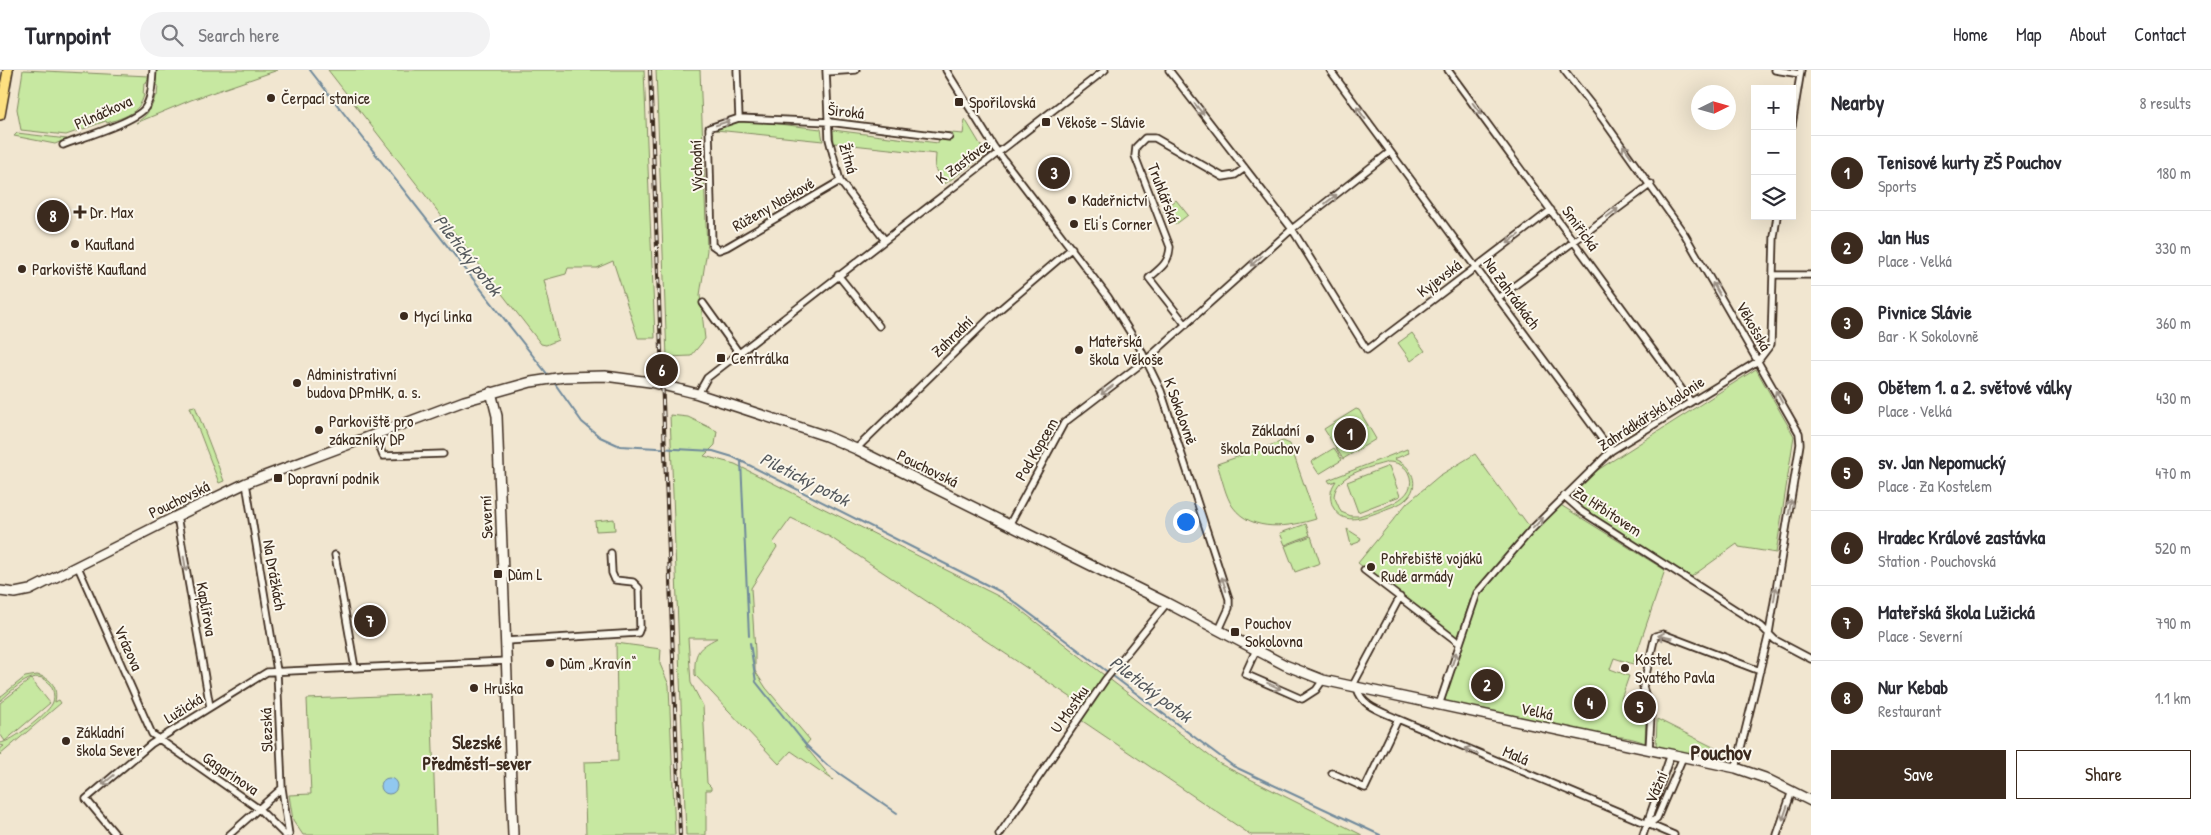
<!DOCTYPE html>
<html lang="en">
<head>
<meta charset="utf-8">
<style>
  body { margin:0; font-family:"Patrick Hand",sans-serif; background:#f2f2f3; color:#2b2b33 }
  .controls { position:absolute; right:15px; top:15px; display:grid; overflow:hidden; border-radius:0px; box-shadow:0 5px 20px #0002 }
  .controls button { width:45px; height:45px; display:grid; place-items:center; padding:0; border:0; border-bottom:1px solid #e1e1e2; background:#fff; color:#2b2b33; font:25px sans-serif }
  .compass { position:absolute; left:1691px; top:15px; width:45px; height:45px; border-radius:50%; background:#fff; box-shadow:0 5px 20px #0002; rotate:85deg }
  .you { position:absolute; left:1185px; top:451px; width:18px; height:18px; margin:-12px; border:4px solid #fff; border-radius:50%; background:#1a73e8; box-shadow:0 0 0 8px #1a73e833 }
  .badge { display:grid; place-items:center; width:32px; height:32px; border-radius:50%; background:#3b2a1e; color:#fff; font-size:16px; font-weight:700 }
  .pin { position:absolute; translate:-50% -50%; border:2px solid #fff; box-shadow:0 1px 5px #0006 }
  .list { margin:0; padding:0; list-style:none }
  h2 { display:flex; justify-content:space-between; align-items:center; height:65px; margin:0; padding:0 20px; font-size:21px }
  h2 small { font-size:16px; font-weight:400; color:#7c7c81 }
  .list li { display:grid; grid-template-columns:32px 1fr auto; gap:15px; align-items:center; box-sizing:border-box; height:75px; padding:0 20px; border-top:1px solid #e1e1e2 }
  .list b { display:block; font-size:19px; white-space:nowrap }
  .list p { margin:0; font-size:16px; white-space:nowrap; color:#7c7c81 }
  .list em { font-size:16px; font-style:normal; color:#7c7c81 }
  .actions { display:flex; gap:10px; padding:15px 20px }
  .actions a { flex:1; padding:11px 0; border:1px solid #3b2a1e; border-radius:0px; text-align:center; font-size:18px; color:#3b2a1e }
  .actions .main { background:#3b2a1e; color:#fff }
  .icon { flex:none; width:28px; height:28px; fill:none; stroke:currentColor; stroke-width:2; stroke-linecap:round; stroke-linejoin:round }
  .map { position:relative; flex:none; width:1811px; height:765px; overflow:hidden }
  header { display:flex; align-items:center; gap:30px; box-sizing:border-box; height:70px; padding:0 25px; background:#fff; border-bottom:1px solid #e1e1e2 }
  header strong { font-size:24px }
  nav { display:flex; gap:28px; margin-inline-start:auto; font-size:18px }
  .search { width:350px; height:45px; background:#f2f2f3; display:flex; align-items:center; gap:12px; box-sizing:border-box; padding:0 18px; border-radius:28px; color:#7c7c81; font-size:19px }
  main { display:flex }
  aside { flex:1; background:#fff }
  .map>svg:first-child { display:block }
</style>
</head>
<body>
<header>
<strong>Turnpoint</strong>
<div class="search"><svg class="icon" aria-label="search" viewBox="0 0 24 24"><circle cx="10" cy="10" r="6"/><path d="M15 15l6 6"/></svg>Search here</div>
<nav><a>Home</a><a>Map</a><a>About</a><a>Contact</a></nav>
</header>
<main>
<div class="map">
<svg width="1811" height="765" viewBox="0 0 1811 765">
  <rect width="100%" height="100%" fill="#f1e6d0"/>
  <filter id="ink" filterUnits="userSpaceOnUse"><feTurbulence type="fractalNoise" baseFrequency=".02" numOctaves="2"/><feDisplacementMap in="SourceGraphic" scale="10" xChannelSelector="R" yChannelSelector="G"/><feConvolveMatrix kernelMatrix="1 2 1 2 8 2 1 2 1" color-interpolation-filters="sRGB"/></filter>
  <g filter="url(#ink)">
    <path fill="#c7e8a1" stroke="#818960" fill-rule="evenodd" d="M23 0 149 6 146 14H144L143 25H144C139 44 124 47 107 53L106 51 66 65 21 60 17 39Z
      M157 0H278L191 30 136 53C146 47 153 37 155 26H157L158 15H155Z
      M328 0H644L655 268H638L613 191 597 198H568L566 204 544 210 558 270 546 275 541 274Z
      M656 0H700L707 180 700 225 705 269 691 286 667 287Z
      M737 49 821 59 823 71 716 60Z
      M965 49 986 84 945 114 935 99 936 84 834 73 833 60 938 73 940 62 963 64Z
      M17 63 67 69 55 74 14 66Z
      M1176 130 1188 145 1175 155 1163 141Z
      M1412 263 1425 281 1411 291 1398 273Z
      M1756 299 1794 366 1776 483 1739 477 1737 474 1691 507 1587 443 1572 423 1593 403Z
      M195 336 224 411 219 413 190 337Z
      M1356 339 1359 340 1376 369 1343 389 1324 359Z
      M670 345 688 347 717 361 715 375 704 386 735 394 996 525 1014 535 1104 605 1084 636 830 467 791 448 773 473 777 477 751 518 755 581V601L766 618 810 670 805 676 833 710 791 681 779 694 695 605C694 582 698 578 717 568H688L691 613 703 636 707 713 711 717V720H706V765H686Z
      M1283 371 1290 374 1316 449C1290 457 1252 463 1233 437 1225 426 1222 407 1217 394Z
      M1334 378 1342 390 1319 404 1311 392Z
      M1407 379 1409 383 1394 389C1412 395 1422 416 1405 430 1400 435 1390 437 1384 440 1367 446 1344 458 1333 437 1329 428 1330 419 1336 411L1330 413 1328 410ZM1388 392C1396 392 1404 395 1408 402 1422 430 1377 439 1359 446H1351L1341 442 1334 426C1337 403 1369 398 1388 392Z
      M1475 384 1519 445H1521L1529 456 1472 525 1458 567 1454 568 1358 493 1407 433 1439 406Z
      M1389 396 1400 426 1358 442 1347 412Z
      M1559 434 1665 500 1633 594 1614 588 1610 599 1629 606 1621 629 1633 633 1646 648 1645 673C1633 668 1622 666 1609 667L1445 632V626L1480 524Z
      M614 449 615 460 596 461 595 451Z
      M1306 454 1310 465 1285 475 1280 463Z
      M1347 459 1361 468 1359 472 1351 475Z
      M1311 466 1320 493 1295 502 1285 476Z
      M616 573 661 579 660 594 669 615 675 765H586L584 692 618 691Z
      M37 605C52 608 58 618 55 632L59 630 61 633 0 685V679L4 676 0 675V673C12 672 46 645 52 634 55 629 54 621 51 616 37 593 12 621 0 631V627L25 607Z
      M1108 608 1220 694 1362 765H1251L1081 650Z
      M31 609 50 633 5 671 0 664V633Z
      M431 624 436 765H303L293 750 289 725 311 724 307 629Z
      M1657 649 1733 687 1730 690 1723 691 1656 677Z"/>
    <path fill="#91c8ef" stroke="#6f899b" d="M381 716a8 8 0 1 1 16 0a8 8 0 1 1-16 0Z"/>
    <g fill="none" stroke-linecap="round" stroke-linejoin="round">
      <path stroke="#6f899b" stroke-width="2" d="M310 0 548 305
        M553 311 582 352 600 367 620 376 713 381 733 387 1001 522 1233 696 1380 765
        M741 391 749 566
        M750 573 756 612 807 676 827 695 897 743"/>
      <defs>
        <path id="street" d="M737 0 739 48
          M826 0 829 69 840 111 884 169
          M946 0 994 77 1108 227 1140 278 1161 321 1229 529V538L1219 560
          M1169 0 1292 159 1367 280 1551 140
          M1330 0 1611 381
          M1448 0 1691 332
          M1564 0 1602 48 1685 165 1799 363 1800 374 1769 563 1736 698
          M1775 0 1800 4
          M826 2 856 0
          M1792 55 1801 0
          M63 75C81 68 135 52 145 38 152 28 152 12 153 0
          M840 111 727 177 719 180 712 175 709 58 739 48 829 52 949 67
          M838 205 879 256
          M1773 205H1811
          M1498 228 1651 114
          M703 233 739 283
          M1186 255 1149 208C1161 198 1169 193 1170 177L1135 86 1136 77 1145 68H1155L1223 107 1235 105 1245 98
          M698 324 707 308 1105 0
          M375 365 383 386 443 384
          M856 379 991 247 1072 178
          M246 413 277 601 282 718 289 765
          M1564 426 1581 441 1761 556 1775 570 1811 589
          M177 446 210 637
          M1009 455 1064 353 1146 290 1292 159 1390 82
          M335 485 355 598
          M78 497 152 664 259 739 285 765
          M1364 500 1459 573
          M506 571 638 563 640 558 639 518 633 512 615 510 612 503 611 483
          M1256 580 1245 604 1302 629 1316 620 1323 610
          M1352 617 1400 527
          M1357 618C1362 637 1381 641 1398 649L1674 765
          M1439 635 1477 523 1532 459 1611 381 1758 291 1771 274 1774 167 1777 146
          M1649 679 1651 645 1643 617 1655 566 1663 564 1760 601
          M1332 703 1365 718 1398 649
          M1648 755 1657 748 1683 687
          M116 765 86 729 151 674 267 602 507 591
          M229 765 282 718
          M999 765 1105 610 1167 533
          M1643 765 1671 684
          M1777 765 1792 721"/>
        <path id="secondary" d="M491 322 497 346 513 765
          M0 521 15 523 30 520 177 446 246 413 464 331 531 312 564 307 605 306 650 312 698 324 826 366 856 379 1167 533 1285 595 1323 610 1736 698 1765 708 1811 731"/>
        <path id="primary" d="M0 45 8 0"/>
      </defs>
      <use href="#street" stroke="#3b2a1e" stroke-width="9"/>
      <use href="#secondary" stroke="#3b2a1e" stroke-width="12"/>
      <use href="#primary" stroke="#3b2a1e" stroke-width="12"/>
      <use href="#street" stroke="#fbf7ec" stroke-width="5.5"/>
      <use href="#secondary" stroke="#fbf7ec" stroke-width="9"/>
      <use href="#primary" stroke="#fde080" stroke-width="9"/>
      <defs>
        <path id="rail" d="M650 0 680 765"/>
      </defs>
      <use href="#rail" stroke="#3b2a1e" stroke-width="4"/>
      <use href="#rail" stroke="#fbf7ec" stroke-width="2" stroke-dasharray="5.5" stroke-linecap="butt"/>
    </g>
    <defs><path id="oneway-shaft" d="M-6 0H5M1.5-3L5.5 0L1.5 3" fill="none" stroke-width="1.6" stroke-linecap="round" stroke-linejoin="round" transform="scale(1.25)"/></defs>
    <g stroke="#9b9085">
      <use href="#oneway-shaft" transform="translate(1199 39) rotate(51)"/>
      <use href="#oneway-shaft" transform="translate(1477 39) rotate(54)"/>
      <use href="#oneway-shaft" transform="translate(1361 43) rotate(-126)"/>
      <use href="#oneway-shaft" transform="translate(723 53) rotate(-18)"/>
      <use href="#oneway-shaft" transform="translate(1627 81) rotate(-126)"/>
      <use href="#oneway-shaft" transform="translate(1331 129) rotate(-38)"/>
      <use href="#oneway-shaft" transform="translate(1612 143) rotate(-37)"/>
      <use href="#oneway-shaft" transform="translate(1513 169) rotate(143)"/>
      <use href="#oneway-shaft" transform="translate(1256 191) rotate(138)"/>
      <use href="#oneway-shaft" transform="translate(1716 219) rotate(-120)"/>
      <use href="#oneway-shaft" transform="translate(1107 320) rotate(143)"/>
      <use href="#oneway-shaft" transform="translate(1779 327) rotate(-119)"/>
      <use href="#oneway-shaft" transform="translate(1790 437) rotate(-81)"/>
      <use href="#oneway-shaft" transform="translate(1538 453) rotate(-46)"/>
      <use href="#oneway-shaft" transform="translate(185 494) rotate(80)"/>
      <use href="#oneway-shaft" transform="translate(1224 514) rotate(-108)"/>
      <use href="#oneway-shaft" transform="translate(1775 524) rotate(-81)"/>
      <use href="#oneway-shaft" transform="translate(1665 567) rotate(-168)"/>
      <use href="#oneway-shaft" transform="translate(1454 589) rotate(-72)"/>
      <use href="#oneway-shaft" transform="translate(1274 616) rotate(24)"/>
      <use href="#oneway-shaft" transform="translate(1471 681) rotate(-157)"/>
      <use href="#oneway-shaft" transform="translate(108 710) rotate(140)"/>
      <use href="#oneway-shaft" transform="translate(1785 743) rotate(109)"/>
    </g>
  </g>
  <g fill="#3b2a1e" stroke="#fbf7ec" stroke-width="2">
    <circle cx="271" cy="28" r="5"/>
    <rect x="954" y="27" width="10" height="10" rx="2.5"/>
    <rect x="1041" y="47" width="10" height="10" rx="2.5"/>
    <circle cx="1072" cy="130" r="5"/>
    <path d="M77.5 134.5h5v5h5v5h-5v5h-5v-5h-5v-5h5z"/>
    <circle cx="1074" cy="154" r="5"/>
    <circle cx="75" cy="174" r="5"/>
    <circle cx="22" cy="199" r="5"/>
    <circle cx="404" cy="246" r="5"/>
    <circle cx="1079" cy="280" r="5"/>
    <rect x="716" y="283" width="10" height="10" rx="2.5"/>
    <circle cx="297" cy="313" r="5"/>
    <circle cx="319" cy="360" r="5"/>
    <circle cx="1310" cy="369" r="5"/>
    <rect x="273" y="403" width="10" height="10" rx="2.5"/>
    <circle cx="1371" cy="497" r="5"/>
    <rect x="493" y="499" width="10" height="10" rx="2.5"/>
    <rect x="1230" y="557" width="10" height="10" rx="2.5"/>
    <circle cx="550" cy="593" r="5"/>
    <circle cx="1625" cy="598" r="5"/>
    <circle cx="474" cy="618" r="5"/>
    <circle cx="66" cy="671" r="5"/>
  </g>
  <g text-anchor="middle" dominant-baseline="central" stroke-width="4" stroke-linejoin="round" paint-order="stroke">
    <g font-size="16" fill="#3b2a1e" stroke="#fbf7ec" text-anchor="start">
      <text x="281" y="28">Čerpací stanice</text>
      <text x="969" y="32">Spořilovská</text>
      <text x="1056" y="52">Věkoše - Slávie</text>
      <text x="1082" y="130">Kadeřnictví</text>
      <text x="90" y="142">Dr. Max</text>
      <text x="1084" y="154">Eli's Corner</text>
      <text x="85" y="174">Kaufland</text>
      <text x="32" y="199">Parkoviště Kaufland</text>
      <text x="414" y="246">Mycí linka</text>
      <text x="1089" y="271">Mateřská<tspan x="1089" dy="18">škola Věkoše</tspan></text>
      <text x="731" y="288">Centrálka</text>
      <text x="307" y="304">Administrativní<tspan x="307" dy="18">budova DPmHK, a. s.</tspan></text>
      <text x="329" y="351">Parkoviště pro<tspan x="329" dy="18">zákazníky DP</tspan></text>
      <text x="1300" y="360" text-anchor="end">Základní<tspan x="1300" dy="18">škola Pouchov</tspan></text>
      <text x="288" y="408">Dopravní podnik</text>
      <text x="1381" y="488">Pohřebiště vojáků<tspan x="1381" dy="18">Rudé armády</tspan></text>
      <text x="508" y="504">Dům L</text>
      <text x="1245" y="553">Pouchov<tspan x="1245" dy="18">Sokolovna</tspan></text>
      <text x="1635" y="589">Kostel<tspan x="1635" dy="18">Svatého Pavla</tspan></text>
      <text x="560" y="593">Dům „Kravín“</text>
      <text x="484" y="618">Hruška</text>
      <text x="76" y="662">Základní<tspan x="76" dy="18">škola Sever</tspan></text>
    </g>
    <g font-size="16" fill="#3b2a1e" stroke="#fbf7ec">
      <text transform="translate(846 41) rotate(6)">Široká</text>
      <text transform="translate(103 42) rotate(-24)">Pilnáčkova</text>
      <text transform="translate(849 88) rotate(74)">Žitná</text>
      <text transform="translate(963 91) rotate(-37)">K Zastávce</text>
      <text transform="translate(696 96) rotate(-92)">Východní</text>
      <text transform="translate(1164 123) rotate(69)">Truhlářská</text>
      <text transform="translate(773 134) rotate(-30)">Růženy Naskové</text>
      <text transform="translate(1581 158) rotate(54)">Smiřická</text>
      <text transform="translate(1439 208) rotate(-37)">Kyjevská</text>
      <text transform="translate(1512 223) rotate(54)">Na Zahrádkách</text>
      <text transform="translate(1754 256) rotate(60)">Věkošská</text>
      <text transform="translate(952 266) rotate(-44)">Zahradní</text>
      <text transform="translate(1181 341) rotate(70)">K Sokolovně</text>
      <text transform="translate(1651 343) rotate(-33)">Zahrádkářská kolonie</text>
      <text transform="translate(1036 379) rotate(-60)">Pod Kopcem</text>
      <text transform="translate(928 398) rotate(26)">Pouchovská</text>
      <text transform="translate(179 429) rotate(-26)">Pouchovská</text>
      <text transform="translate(1608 441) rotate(33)">Za Hřbitovem</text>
      <text transform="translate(486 447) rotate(-92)">Severní</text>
      <text transform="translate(275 505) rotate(80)">Na Drážkách</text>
      <text transform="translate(207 539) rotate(80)">Kaplířova</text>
      <text transform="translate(129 578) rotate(66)">Vrázova</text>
      <text transform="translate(183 638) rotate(-32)">Lužická</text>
      <text transform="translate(1069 639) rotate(-55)">U Mostku</text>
      <text transform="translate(1537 641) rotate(12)">Velká</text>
      <text transform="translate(266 660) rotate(-92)">Slezská</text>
      <text transform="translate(1516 685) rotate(23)">Malá</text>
      <text transform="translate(231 703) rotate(34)">Gagarinova</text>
      <text transform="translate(1656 717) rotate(-67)">Vážní</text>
    </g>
    <g font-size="18" font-style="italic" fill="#55595d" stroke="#fbf7ec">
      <text transform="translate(468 185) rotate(52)">Piletický potok</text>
      <text transform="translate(805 409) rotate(27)">Piletický potok</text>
      <text transform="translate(1151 619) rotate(37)">Piletický potok</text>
    </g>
    <g font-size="18" font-weight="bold" fill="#3b2a1e" stroke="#fbf7ec">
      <text x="477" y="672">Slezské<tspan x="477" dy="21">Předměstí-sever</tspan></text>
    </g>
    <g font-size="21" font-weight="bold" fill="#3b2a1e" stroke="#fbf7ec">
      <text x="1721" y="682">Pouchov</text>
    </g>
  </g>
</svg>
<div class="controls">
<button>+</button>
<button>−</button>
<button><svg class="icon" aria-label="layers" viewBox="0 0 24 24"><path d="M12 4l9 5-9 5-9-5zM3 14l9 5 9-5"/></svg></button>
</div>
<svg class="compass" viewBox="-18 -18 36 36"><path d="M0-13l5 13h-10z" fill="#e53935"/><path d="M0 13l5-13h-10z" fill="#7c7c81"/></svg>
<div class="you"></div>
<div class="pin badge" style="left:1350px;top:364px">1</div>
<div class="pin badge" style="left:1487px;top:615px">2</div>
<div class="pin badge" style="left:1054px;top:103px">3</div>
<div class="pin badge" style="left:1590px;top:633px">4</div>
<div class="pin badge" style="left:1640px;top:637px">5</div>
<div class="pin badge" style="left:662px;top:300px">6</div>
<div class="pin badge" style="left:370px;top:551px">7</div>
<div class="pin badge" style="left:53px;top:146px">8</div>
</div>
<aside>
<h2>Nearby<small>8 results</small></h2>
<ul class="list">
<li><span class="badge">1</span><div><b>Tenisové kurty ZŠ Pouchov</b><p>Sports</p></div><em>180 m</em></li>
<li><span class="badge">2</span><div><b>Jan Hus</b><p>Place · Velká</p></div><em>330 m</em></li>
<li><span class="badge">3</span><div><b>Pivnice Slávie</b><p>Bar · K Sokolovně</p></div><em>360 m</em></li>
<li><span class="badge">4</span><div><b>Obětem 1. a 2. světové války</b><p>Place · Velká</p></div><em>430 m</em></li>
<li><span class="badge">5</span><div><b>sv. Jan Nepomucký</b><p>Place · Za Kostelem</p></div><em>470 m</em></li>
<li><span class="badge">6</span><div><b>Hradec Králové zastávka</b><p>Station · Pouchovská</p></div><em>520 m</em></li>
<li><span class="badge">7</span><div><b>Mateřská škola Lužická</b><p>Place · Severní</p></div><em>790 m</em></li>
<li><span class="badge">8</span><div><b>Nur Kebab</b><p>Restaurant</p></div><em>1.1 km</em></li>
</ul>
<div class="actions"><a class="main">Save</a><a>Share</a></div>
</aside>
</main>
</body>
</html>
